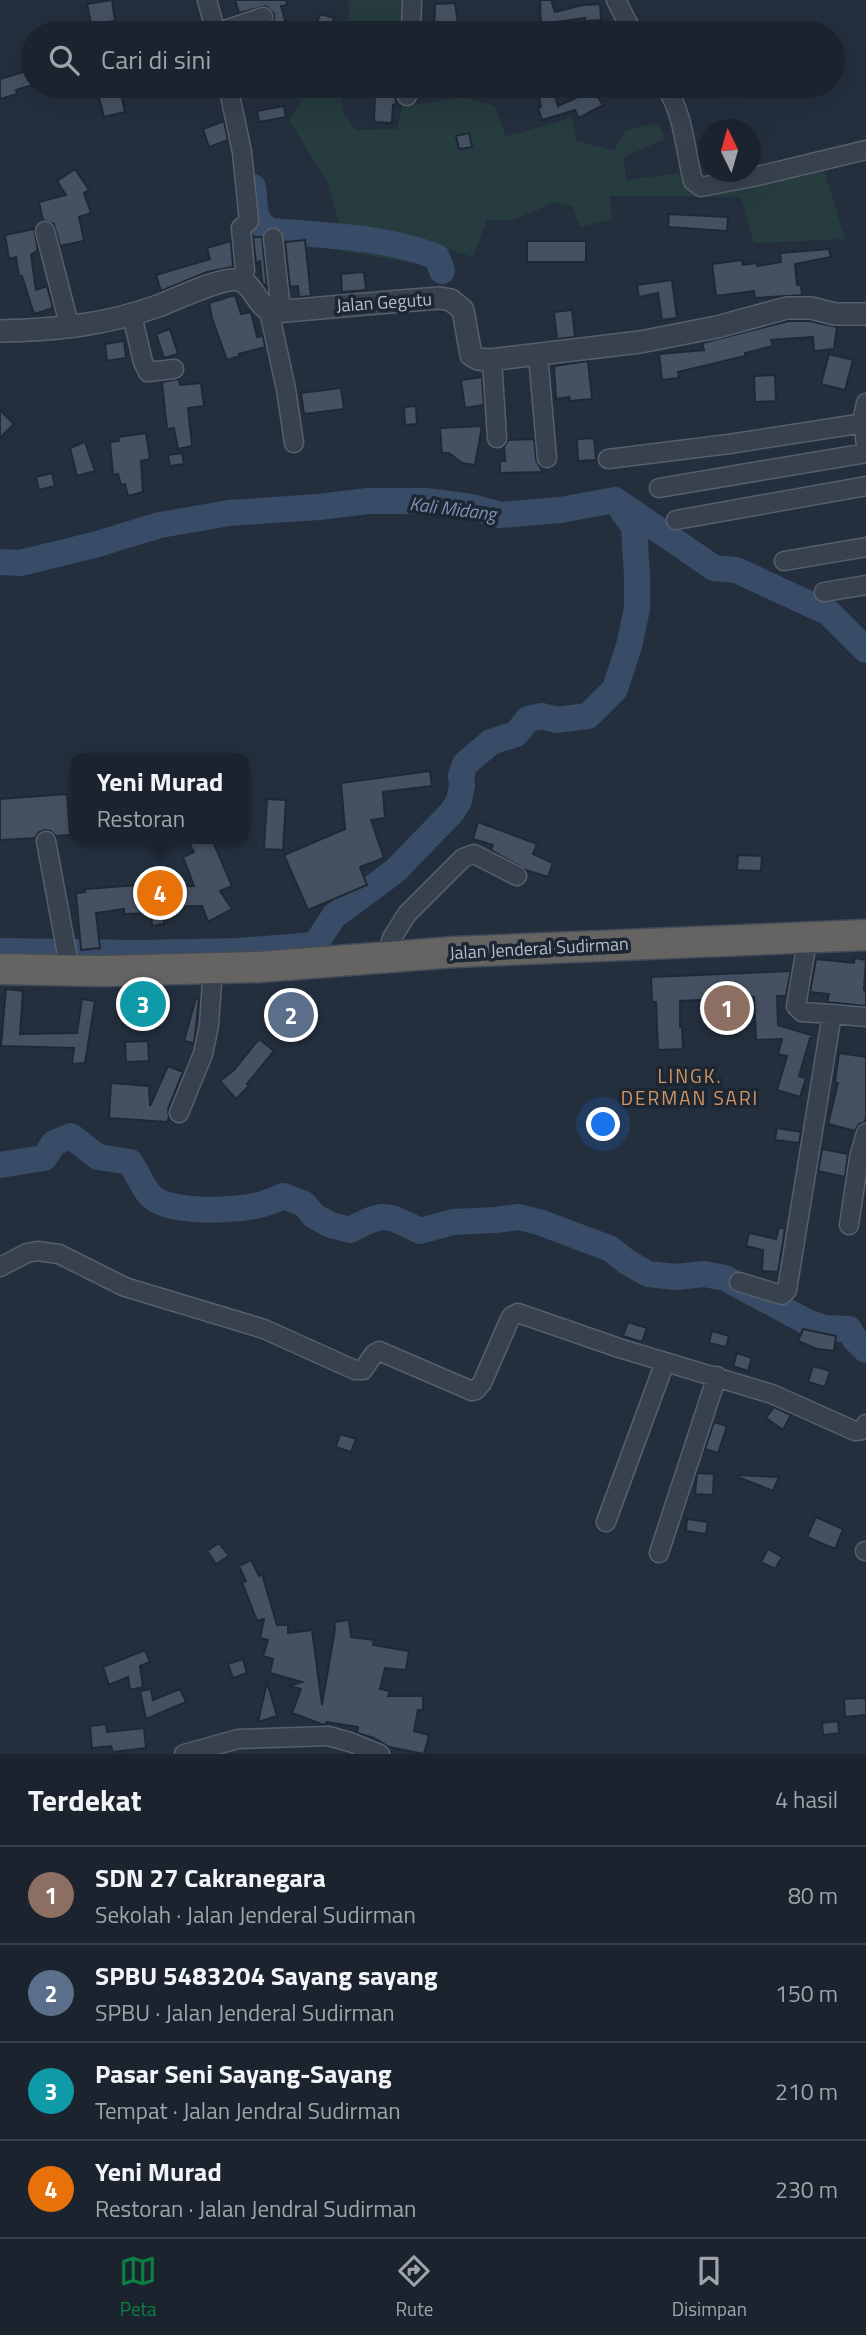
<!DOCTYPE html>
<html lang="id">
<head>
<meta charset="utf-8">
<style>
  body { margin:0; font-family:"Titillium Web",sans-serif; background:#282f3a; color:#f1f3f6 }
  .compass { position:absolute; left:698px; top:119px; width:63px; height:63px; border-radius:50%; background:#1b232e; box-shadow:0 7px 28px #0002; rotate:355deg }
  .you { position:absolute; left:604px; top:1125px; width:24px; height:24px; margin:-18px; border:5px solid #fff; border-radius:50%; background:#1a73e8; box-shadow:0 0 0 10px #1a73e833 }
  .badge { display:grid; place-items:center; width:46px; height:46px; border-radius:50%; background:#0b8043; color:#fff; font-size:23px; font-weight:700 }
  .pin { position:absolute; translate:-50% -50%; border:4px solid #fff; box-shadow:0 2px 7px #0006 }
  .popup { position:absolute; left:71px; top:753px; width:178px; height:91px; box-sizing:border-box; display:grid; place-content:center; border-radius:14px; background:#1b232e; filter:drop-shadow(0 2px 5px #0005); font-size:23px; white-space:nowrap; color:#a0a4aa }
  .popup b { font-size:26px; color:#f1f3f6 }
  .popup::after { content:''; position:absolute; left:50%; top:100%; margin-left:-14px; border:14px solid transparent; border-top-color:#1b232e }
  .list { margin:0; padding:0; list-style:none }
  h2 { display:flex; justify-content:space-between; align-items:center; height:91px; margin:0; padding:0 28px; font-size:30px }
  h2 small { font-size:23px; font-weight:400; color:#a0a4aa }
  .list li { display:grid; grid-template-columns:46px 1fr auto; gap:21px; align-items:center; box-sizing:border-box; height:98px; padding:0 28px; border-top:2px solid #39404a }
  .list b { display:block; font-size:26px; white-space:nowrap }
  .list p { margin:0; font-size:23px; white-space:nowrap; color:#a0a4aa }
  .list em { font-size:23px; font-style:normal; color:#a0a4aa }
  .icon { flex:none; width:38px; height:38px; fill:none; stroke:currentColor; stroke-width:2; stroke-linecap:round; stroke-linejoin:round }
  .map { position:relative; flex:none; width:866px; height:1754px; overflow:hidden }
  .search { position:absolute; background:#1b232e; box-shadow:0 7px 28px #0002; left:21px; right:21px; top:21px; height:77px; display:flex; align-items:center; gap:18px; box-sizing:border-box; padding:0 24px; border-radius:38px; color:#a0a4aa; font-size:26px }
  .sheet { height:483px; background:#1b232e }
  nav { display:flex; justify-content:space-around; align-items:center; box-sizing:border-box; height:98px; border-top:2px solid #39404a; background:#1b232e; font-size:19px; color:#a0a4aa }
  nav a { display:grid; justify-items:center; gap:4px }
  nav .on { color:#0b8043 }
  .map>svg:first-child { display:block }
</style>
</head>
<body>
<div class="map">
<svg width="866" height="1754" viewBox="0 0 866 1754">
  <rect width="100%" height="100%" fill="#242f3e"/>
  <path fill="#263c3f" d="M348 0H406L403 33H347L349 12Z
    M296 86H339L343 113 356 130 397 129 402 107 464 97 495 106 506 137 572 117 576 140 614 151 626 130 658 123 665 139 624 157 626 180 681 173 699 191 823 166 845 239 754 243 741 197 610 196 612 219 580 227 573 207 555 202 514 220H487L473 257 444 248 420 264 342 251 340 226 328 183 289 120 300 102Z"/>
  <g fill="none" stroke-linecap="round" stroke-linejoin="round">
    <path stroke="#394c67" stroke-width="26" d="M253 187C256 205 251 222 271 231 327 236 383 236 437 257L442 271
      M0 562 20 563 94 545 160 525 229 513 319 507 368 501H426L472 507 500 515 560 510 615 500 714 568 736 570 829 613 866 650
      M0 951 139 953 239 951 315 945 334 916 395 871 452 812 459 801 462 785 461 776 465 764 491 742 516 734 528 719 542 716 556 720 588 716 615 689 629 646 637 609V576L634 527 615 500
      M0 1165 44 1158 54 1143 71 1136 98 1157 130 1162C137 1172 143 1188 150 1195 166 1215 240 1211 263 1204 270 1202 277 1199 283 1196L304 1204 314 1216 331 1225 350 1230C386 1211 385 1214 420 1231L453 1222 495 1220 519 1217 539 1222 611 1249 627 1262 648 1274 676 1277 704 1274 725 1278 807 1322 825 1328 849 1329 854 1338 866 1350"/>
  </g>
  <path fill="#455162" stroke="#1f2835" stroke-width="2" d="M112 0 115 21 91 24 87 4Z
    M235 0H286L287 5 281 6 287 27 273 29 274 14 266 6 239 13Z
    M540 0H551L555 12 583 5 600 4 601 20 585 21V18L555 22 556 32H541Z
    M455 3 459 30 434 32 435 4Z
    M320 14 334 18 330 33H314Z
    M33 69V85L16 90 17 94 0 99V79Z
    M120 89 125 112 104 117 98 94Z
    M593 90 603 105 579 118 575 110 542 120 538 108 541 107 539 97 554 92 558 106Z
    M375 92 396 94 395 106 393 105 392 123 374 122Z
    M284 106 286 117 259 122 257 111Z
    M224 121 228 140 209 147 203 129Z
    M469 133 472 147 459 149 456 136Z
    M75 169 89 190 84 193 91 213 79 217 84 241 60 246 54 224 43 220 39 202 66 195 57 181Z
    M669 214 728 217 727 231 668 227Z
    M34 229 38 250 31 255 36 290 47 286 53 308 34 314 22 276H19L16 257 9 259 5 235Z
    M253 237H262L267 288 262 282 260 261 256 263Z
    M305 240 311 296 299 297 298 286 290 287 285 242Z
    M231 241 233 267 207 272 161 291 156 275 210 259 207 248Z
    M527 241H586V262H527Z
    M829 249 831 257 795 264 797 285H801L802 295 755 298 754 291 716 296 712 264 742 260 743 265 757 263V266L781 262 780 253Z
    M364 272 366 290 342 292 341 274Z
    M672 280 677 318 662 320 658 293 639 297 637 285Z
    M235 295 241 314 251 312 257 337 263 336 265 347 239 354 240 356 227 360 212 318 209 303Z
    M572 310 575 337 557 339 554 312Z
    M789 321H809L837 327 834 349 814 351 813 337 771 340 773 346 745 353V356L678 372 679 378 662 380 659 354 704 350 702 343Z
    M170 329 178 354 164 358 156 334Z
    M124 341 126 358 107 361 105 344Z
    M829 354 853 360 845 390 821 384Z
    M588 361 592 399 570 401 569 397 556 399 554 366Z
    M775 375 776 401 755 402 754 376Z
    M482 377 484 405 465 408 461 380Z
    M179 379 180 385 201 383 204 406 188 408 192 446 178 449 174 428 167 429 162 382Z
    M341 388 344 409 304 414 301 393Z
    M416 406 417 424 405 425 404 407Z
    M0 410 14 424 0 438Z
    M482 426 475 465 462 463 449 453H442L440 428Z
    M146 433 150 459 141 461 143 492 128 496 125 484 121 485 118 474 113 475 110 442 119 441 118 437Z
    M594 438 596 460 578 461 577 439Z
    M534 439 536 460 543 472 500 473V461H505L504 447 508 440Z
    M85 442 95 471 77 476 70 448Z
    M182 453 184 464 170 466 168 455Z
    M52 473 55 486 39 490 36 477Z
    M430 771 432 786 383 792 385 818 371 820 384 858 360 867 367 885 308 910 284 855 345 829 341 783Z
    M67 794 70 835 56 836 50 831 45 830 39 832 35 838 0 840V799Z
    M267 799 286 800 283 850 264 849Z
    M478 822 537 844 533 854 553 863 548 877 526 870 491 850 493 845 473 839Z
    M187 839H212L232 886 220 891 232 909 208 922 202 906 163 907 164 924 152 926 151 913 124 914V909L96 913 100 948 81 950 76 893 85 892V889L139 885V887L194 886 183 857 194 852Z
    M738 855 762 856 761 871 737 870Z
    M855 958 866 960 864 990 866 991V1006L827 1002 829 994 810 992 816 959 854 963Z
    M791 971 786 996H777L778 1025 814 1036 810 1038 799 1076 806 1078 800 1097 777 1090 787 1056 778 1054 782 1039 756 1040 754 997 680 1001V1027H682L683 1049 658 1050 656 1002H652L651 977Z
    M6 989 23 991 20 1034 77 1033 82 999 95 1001 85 1063 72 1064 74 1048 1 1046Z
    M196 998 199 999 194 1043 184 1041Z
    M259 1039 274 1051 247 1084 249 1086 236 1099 220 1081 234 1070Z
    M148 1041 149 1061 126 1062 125 1042Z
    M839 1053 866 1057V1116L865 1122 859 1124 855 1131 828 1124 838 1083 835 1082Z
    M168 1066 183 1072 168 1109 169 1118 167 1122 109 1118 111 1083 149 1086 150 1106Z
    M777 1128 801 1132 799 1143 775 1140Z
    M822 1149 848 1154 845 1177 818 1171Z
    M779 1227 785 1229 778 1272 762 1271 763 1250 746 1246 749 1233 776 1239Z
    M628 1322 647 1328 642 1342 623 1336Z
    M803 1329 836 1336 834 1351 817 1349 798 1341Z
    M712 1331 729 1336 726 1347 709 1343Z
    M737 1353 752 1358 748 1371 733 1366Z
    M813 1366 830 1371 825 1387 808 1382Z
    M774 1407 791 1415 783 1430 766 1418Z
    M714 1422 727 1426 718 1453 705 1449Z
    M340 1434 356 1439 351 1452 336 1447Z
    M697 1473 714 1474 713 1495 695 1494Z
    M738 1475 779 1477 773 1491 738 1477Z
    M816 1517 843 1529 835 1549 807 1537Z
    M687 1519 708 1522 706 1534 686 1531Z
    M219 1543 229 1556 216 1564 207 1551Z
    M768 1549 782 1557 775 1569 761 1562Z
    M251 1560 259 1576 262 1574 277 1625H288V1633L312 1630 322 1705 335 1629 334 1622 349 1620 351 1637 374 1640 373 1645 409 1651 406 1670 385 1668 380 1689 390 1691 388 1696H423V1710H418L414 1731 429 1735 424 1754 389 1747 374 1738 357 1733 358 1727 327 1722 324 1725 292 1713 301 1689 289 1686 302 1682 270 1673 273 1659 263 1656 268 1640 260 1638 264 1619 257 1621 242 1582 246 1581 239 1566Z
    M145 1650 150 1662 140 1666 143 1687 130 1690 128 1677 109 1685 103 1667Z
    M243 1659 247 1673 233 1678 228 1664Z
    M267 1682 277 1716 258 1722Z
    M151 1689 153 1700 180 1689 186 1702 146 1719 140 1691Z
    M866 1698V1715L845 1717 844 1699Z
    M838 1721 839 1733 823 1735 822 1723Z
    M106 1724 107 1732 144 1728 146 1748 113 1752 111 1746 92 1748 90 1726Z"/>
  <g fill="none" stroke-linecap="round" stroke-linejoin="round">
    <defs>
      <path id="minor" d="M207 0 216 33 263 17
        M616 0 633 33
        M411 33 412 0
        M228 86 242 152 249 221 241 228 245 271 241 281
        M666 86C685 120 684 145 693 181L701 187 758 176 866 150
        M407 96V86
        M45 231 70 328
        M273 238 281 311
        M269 311 286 389 294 443
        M132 315 143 362 148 372 174 369
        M538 355 547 458
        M492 360 497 438
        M866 403 863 417 866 446
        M608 459 729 444 864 423
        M659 488 866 453
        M676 520 866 486
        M784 561 866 547
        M824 592 866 585
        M46 841 70 970
        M386 956 392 938 407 914 463 858 474 854 517 876
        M832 1014 866 1017
        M179 1113 203 1054 209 1025 213 968
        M849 1225 859 1158 866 1133
        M0 1267 27 1253 37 1251 59 1254 125 1287 264 1329 355 1370H363L374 1354 379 1351 472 1391 476 1390 482 1383 509 1321 512 1316 518 1313 619 1348 772 1394 855 1431 862 1430 866 1424
        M739 1282 782 1295 787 1290 832 1014 802 1012 796 1006 808 936
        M606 1522 665 1362
        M865 1551H866
        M659 1553 717 1376
        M184 1754 238 1739 328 1736 350 1742 380 1754"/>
      <path id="tertiary" d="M0 331C56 330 105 325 158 306 174 300 224 276 239 280 255 285 257 308 274 312L401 301 440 298 451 300 463 310 471 355 478 359 489 360 640 342 717 327 787 308H811L835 314H866"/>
      <path id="trunk" d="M0 969 102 971 259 967 455 952 866 935"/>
    </defs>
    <use href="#minor" stroke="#565f6c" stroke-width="21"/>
    <use href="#tertiary" stroke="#565f6c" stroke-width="24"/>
    <use href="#trunk" stroke="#434c59" stroke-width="33"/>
    <use href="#minor" stroke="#38414e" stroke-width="18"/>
    <use href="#tertiary" stroke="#38414e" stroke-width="21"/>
    <use href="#trunk" stroke="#656462" stroke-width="30"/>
  </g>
  <g text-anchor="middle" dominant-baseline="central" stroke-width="7" stroke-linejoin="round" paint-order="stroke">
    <g font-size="18" fill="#b4bcc9" stroke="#1d2633">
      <text transform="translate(384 302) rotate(-4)">Jalan Gegutu</text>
      <text transform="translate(539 948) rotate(-3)">Jalan Jenderal Sudirman</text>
    </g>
    <g font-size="19" font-style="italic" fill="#7c92b1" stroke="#1d2633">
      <text transform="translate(453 508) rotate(7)">Kali Midang</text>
    </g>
    <g font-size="19" letter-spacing="2" fill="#d59563" stroke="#1d2633">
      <text x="690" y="1075">LINGK.<tspan x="690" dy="22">DERMAN SARI</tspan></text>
    </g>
  </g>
</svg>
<svg class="compass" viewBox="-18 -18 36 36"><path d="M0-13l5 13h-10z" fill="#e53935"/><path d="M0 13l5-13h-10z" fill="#a0a4aa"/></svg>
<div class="you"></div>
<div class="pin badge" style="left:727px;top:1008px;background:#8d6e63">1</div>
<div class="pin badge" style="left:291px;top:1015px;background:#5c6f8a">2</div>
<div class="pin badge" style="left:143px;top:1004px;background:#0f9aa8">3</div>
<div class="pin badge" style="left:160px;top:893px;background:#e8710a">4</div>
<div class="popup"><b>Yeni Murad</b>Restoran</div>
<div class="search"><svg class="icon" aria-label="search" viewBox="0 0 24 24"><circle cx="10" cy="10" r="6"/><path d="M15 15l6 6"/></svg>Cari di sini</div>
</div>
<section class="sheet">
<h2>Terdekat<small>4 hasil</small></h2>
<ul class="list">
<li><span class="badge" style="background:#8d6e63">1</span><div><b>SDN 27 Cakranegara</b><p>Sekolah · Jalan Jenderal Sudirman</p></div><em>80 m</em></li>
<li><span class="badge" style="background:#5c6f8a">2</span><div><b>SPBU 5483204 Sayang sayang</b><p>SPBU · Jalan Jenderal Sudirman</p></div><em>150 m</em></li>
<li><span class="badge" style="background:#0f9aa8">3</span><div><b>Pasar Seni Sayang-Sayang</b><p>Tempat · Jalan Jendral Sudirman</p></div><em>210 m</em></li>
<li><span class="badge" style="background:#e8710a">4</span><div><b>Yeni Murad</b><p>Restoran · Jalan Jendral Sudirman</p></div><em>230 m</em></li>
</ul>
</section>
<nav>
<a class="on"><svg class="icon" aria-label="map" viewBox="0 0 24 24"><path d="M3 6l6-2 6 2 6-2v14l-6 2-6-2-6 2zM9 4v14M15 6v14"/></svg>Peta</a>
<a><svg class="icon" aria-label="directions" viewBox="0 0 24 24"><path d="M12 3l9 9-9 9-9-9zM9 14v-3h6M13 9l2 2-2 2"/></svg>Rute</a>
<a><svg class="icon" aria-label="saved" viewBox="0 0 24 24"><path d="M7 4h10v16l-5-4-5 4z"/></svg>Disimpan</a>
</nav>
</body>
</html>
